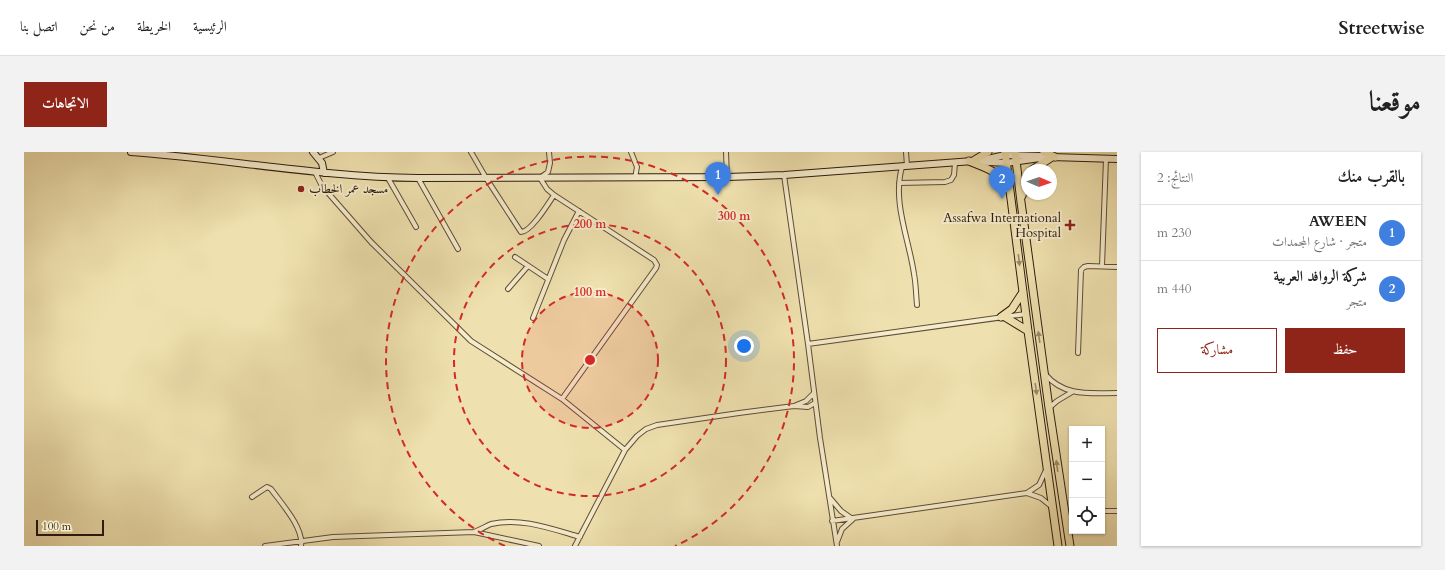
<!DOCTYPE html>
<html lang="ar">
<head>
<meta charset="utf-8">
<style>
  body { margin:0; font-family:Cardo,Amiri,serif; background:#f2f2f2; color:#222; direction:rtl }
  .controls { position:absolute; right:12px; bottom:12px; display:grid; overflow:hidden; border-radius:0px; box-shadow:0 1px 3px #0004 }
  .controls button { width:36px; height:36px; display:grid; place-items:center; padding:0; border:0; border-bottom:1px solid #e0e0e0; background:#fff; color:#222; font:20px sans-serif }
  .compass { position:absolute; left:997px; top:12px; width:36px; height:36px; border-radius:50%; background:#fff; box-shadow:0 1px 3px #0004; rotate:92deg }
  .scale { position:absolute; left:12px; bottom:10px; width:68px; box-sizing:border-box; padding-left:4px; border:2px solid #2f1c0f; border-top:0; font-size:11px; line-height:14px; white-space:nowrap; color:#2f1c0f; -webkit-text-stroke:3px #f5eccb; paint-order:stroke }
  .you { position:absolute; left:720px; top:194px; width:14px; height:14px; margin:-10px; border:3px solid #fff; border-radius:50%; background:#1a73e8; box-shadow:0 0 0 6px #1a73e833 }
  .badge { display:grid; place-items:center; width:26px; height:26px; border-radius:50%; background:#8f2418; color:#fff; font-size:13px; font-weight:700 }
  .pin { position:absolute; translate:-50% -33px; filter:drop-shadow(0 1px 2px #0008) }
  .pin::after { content:''; position:absolute; top:21px; width:14px; height:12px; background:inherit; clip-path:polygon(0 0,100% 0,50% 100%) }
  .list { margin:0; padding:0; list-style:none }
  h2 { display:flex; justify-content:space-between; align-items:center; height:52px; margin:0; padding:0 16px; font-size:17px }
  h2 small { font-size:13px; font-weight:400; color:#767676 }
  .list li { display:grid; grid-template-columns:26px 1fr auto; gap:12px; align-items:center; box-sizing:border-box; height:56px; padding:0 16px; border-top:1px solid #e0e0e0 }
  .list b { display:block; font-size:15px; white-space:nowrap }
  .list p { margin:0; font-size:13px; white-space:nowrap; color:#767676 }
  .list em { font-size:13px; font-style:normal; color:#767676 }
  .actions { display:flex; gap:8px; padding:12px 16px }
  .actions a { flex:1; padding:9px 0; border:1px solid #8f2418; border-radius:0px; text-align:center; font-size:14px; color:#8f2418 }
  .actions .main { background:#8f2418; color:#fff }
  .icon { flex:none; width:22px; height:22px; fill:none; stroke:currentColor; stroke-width:2; stroke-linecap:round; stroke-linejoin:round }
  .map { position:relative; flex:none; width:1093px; height:394px; overflow:hidden; direction:ltr; border-radius:0px }
  header { display:flex; align-items:center; gap:24px; box-sizing:border-box; height:56px; padding:0 20px; background:#fff; border-bottom:1px solid #e0e0e0 }
  header strong { font-size:19px }
  nav { display:flex; gap:22px; margin-inline-start:auto; font-size:14px }
  .intro { display:flex; align-items:center; justify-content:space-between; box-sizing:border-box; height:96px; padding:0 24px }
  h1 { margin:0; font-size:28px }
  .button { padding:10px 18px; border-radius:0px; background:#8f2418; color:#fff; font-size:14px; font-weight:700 }
  main { display:flex; gap:24px; padding:0 24px }
  aside { flex:1; background:#fff; border-radius:0px; box-shadow:0 1px 3px #0004 }
  .map>svg:first-child { display:block }
</style>
</head>
<body>
<header>
<strong>Streetwise</strong>
<nav><a>الرئيسية</a><a>الخريطة</a><a>من نحن</a><a>اتصل بنا</a></nav>
</header>
<div class="intro"><h1>موقعنا</h1><a class="button">الاتجاهات</a></div>
<main>
<aside>
<h2>بالقرب منك<small>النتائج: 2</small></h2>
<ul class="list">
<li><span class="badge" style="background:#3f7fe0">1</span><div><b>AWEEN</b><p>متجر · شارع المجمدات</p></div><em>230 m</em></li>
<li><span class="badge" style="background:#3f7fe0">2</span><div><b>شركة الروافد العربية</b><p>متجر</p></div><em>440 m</em></li>
</ul>
<div class="actions"><a class="main">حفظ</a><a>مشاركة</a></div>
</aside>
<div class="map">
<svg width="1093" height="394" viewBox="0 0 1093 394">
  <rect width="100%" height="100%" fill="#efe1af"/>
  <filter id="stains"><feTurbulence type="fractalNoise" baseFrequency=".005" numOctaves="4"/><feColorMatrix values="0 0 0 0 .2 0 0 0 0 .09 0 0 0 0 .02 0 0 0 .5 -.17"/></filter>
  <radialGradient id="worn" r=".72"><stop offset=".6" stop-color="#630" stop-opacity="0"/><stop offset="1" stop-color="#630" stop-opacity=".3"/></radialGradient>
  <g fill="none" stroke-linecap="round" stroke-linejoin="round">
    <defs>
      <path id="minor" d="M447 0 462 26 497 80C507 80 524 52 530 43
        M525 0 526 11 524 20 516 26 523 37 530 43 630 108 633 113 632 116 538 247
        M607 0 613 15 611 26
        M702 0 703 25
        M882 0 883 14
        M295 6 309 0
        M878 15C868 50 885 87 890 122 892 132 892 143 893 153
        M291 20 298 34 347 90 447 189 538 247 601 298
        M760 23 784 192 796 286 813 394
        M364 26 392 75
        M394 26 434 97
        M875 31 921 30 927 28 930 23 931 11
        M491 105 524 127
        M1078 114 1082 7
        M484 137 504 114
        M509 166 540 88 555 59
        M784 192 1002 162
        M1054 201 1057 118 1060 115 1064 114 1093 115
        M1021 222C1040 245 1066 241 1093 241
        M770 254 782 249 790 241
        M1025 256 1033 249 1048 240
        M1003 341 1017 346 1028 355
        M228 345 243 335 247 337C257 351 280 376 277 394
        M806 346 817 359 827 366
        M1078 359H1093
        M808 369 1003 341 1015 333 1022 318
        M450 380C456 378 462 374 467 372 497 365 528 377 556 385
        M813 390 818 377 829 367
        M241 394 309 385 450 380 515 394
        M551 394 601 298 613 284 622 277 633 273 715 261 770 254 784 255 791 251"/>
      <path id="secondary" d="M107 0C203 7 298 25 394 26L703 25 760 23 949 9 982 11 1023 5
        M289 0 298 11 300 21
        M1027 5 1093 7
        M959 8 981 3 1018 4"/>
      <path id="primary" d="M981 0 1004 179 1034 394
        M991 0 997 50 1025 256 1046 394
        M1020 0 1031 5
        M945 9C964 17 974 18 984 37
        M949 9 964 0
        M1008 18 1028 5
        M998 44 1003 24
        M977 165 988 157 999 140
        M981 165 1004 179"/>
    </defs>
    <use href="#minor" stroke="#5f4d37" stroke-width="6"/>
    <use href="#secondary" stroke="#2f1c0f" stroke-width="8"/>
    <use href="#primary" stroke="#2f1c0f" stroke-width="9"/>
    <use href="#minor" stroke="#f5eccb" stroke-width="4"/>
    <use href="#secondary" stroke="#f5eccb" stroke-width="6"/>
    <use href="#primary" stroke="#efe1af" stroke-width="7"/>
  </g>
  <defs><path id="oneway-solid" d="M-6-.8H1V-3.2L6.5 0L1 3.2V.8H-6Z"/></defs>
  <g fill="#998867">
    <use href="#oneway-solid" transform="translate(995 108) rotate(83)"/>
    <use href="#oneway-solid" transform="translate(1015 185) rotate(-98)"/>
    <use href="#oneway-solid" transform="translate(1012 237) rotate(82)"/>
    <use href="#oneway-solid" transform="translate(1033 314) rotate(-98)"/>
  </g>
  <circle cx="566" cy="208" r="68" fill="#d62828" fill-opacity=".12"/>
  <g fill="none" stroke="#d62828" stroke-width="2" stroke-dasharray="7 5">
    <circle cx="566" cy="208" r="68"/>
    <circle cx="566" cy="208" r="136"/>
    <path d="M481 394A204 204 0 1 1 651 394"/>
  </g>
  <g fill="#8f2418" stroke="#f5eccb" stroke-width="1.5">
    <circle cx="277" cy="37" r="4"/>
    <path d="M1044 67h4v4h4v4h-4v4h-4v-4h-4v-4h4z"/>
  </g>
  <g text-anchor="middle" dominant-baseline="central" stroke-width="4" stroke-linejoin="round" paint-order="stroke">
    <g font-size="13" fill="#2f1c0f" stroke="#f5eccb" text-anchor="start">
      <text x="285" y="37">مسجد عمر الخطاب</text>
      <text x="1037" y="66" text-anchor="end">Assafwa International<tspan x="1037" dy="15">Hospital</tspan></text>
    </g>
  </g>
  <circle cx="566" cy="208" r="6" fill="#d62828" stroke="#f5eccb" stroke-width="2"/>
  <g font-size="12" text-anchor="middle" font-weight="bold" fill="#d62828" stroke="#f5eccb" stroke-width="4" stroke-linejoin="round" paint-order="stroke">
    <text x="710" y="68">300 m</text>
    <text x="566" y="76">200 m</text>
    <text x="566" y="144">100 m</text>
  </g>
  <rect width="100%" height="100%" filter="url(#stains)"/>
  <rect width="100%" height="100%" fill="url(#worn)"/>
</svg>
<div class="controls">
<button>+</button>
<button>−</button>
<button><svg class="icon" aria-label="locate" viewBox="0 0 24 24"><circle cx="12" cy="12" r="6"/><path d="M12 2v4M12 18v4M2 12h4M18 12h4"/></svg></button>
</div>
<svg class="compass" viewBox="-18 -18 36 36"><path d="M0-13l5 13h-10z" fill="#e53935"/><path d="M0 13l5-13h-10z" fill="#767676"/></svg>
<div class="scale">100 m</div>
<div class="you"></div>
<div class="pin badge" style="left:694px;top:43px;background:#3f7fe0">1</div>
<div class="pin badge" style="left:978px;top:47px;background:#3f7fe0">2</div>
</div>
</main>
</body>
</html>
